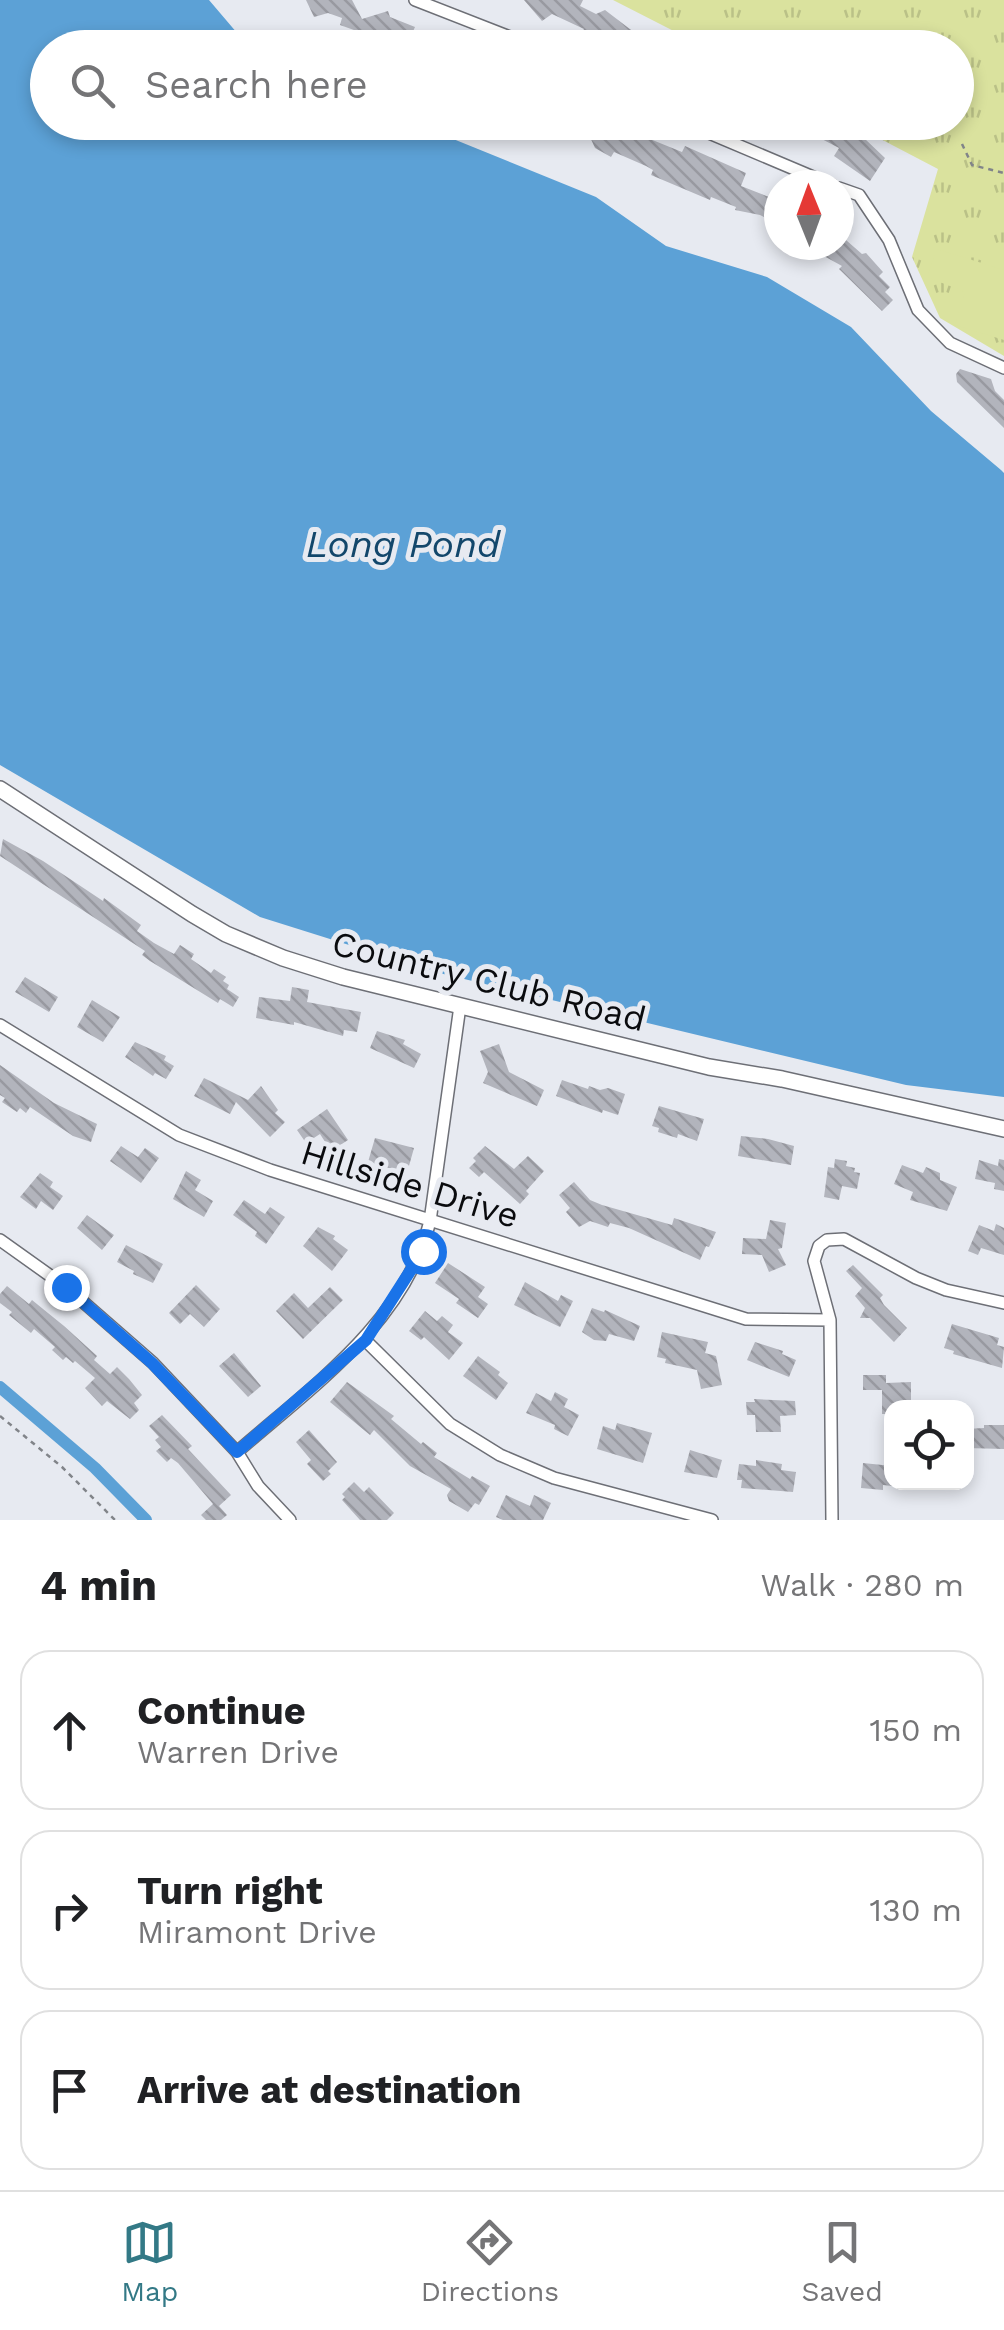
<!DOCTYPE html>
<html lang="en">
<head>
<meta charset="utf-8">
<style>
  body { margin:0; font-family:"Work Sans",sans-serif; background:#f6f6f6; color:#202124 }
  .controls { position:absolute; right:30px; bottom:30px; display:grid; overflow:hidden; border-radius:20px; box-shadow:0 5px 15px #0003 }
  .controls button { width:90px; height:90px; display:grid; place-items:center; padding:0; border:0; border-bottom:2px solid #e0e0e0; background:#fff; color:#202124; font:50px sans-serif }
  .compass { position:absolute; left:764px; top:170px; width:90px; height:90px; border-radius:50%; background:#fff; box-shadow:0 5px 15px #0003; rotate:359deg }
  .stop { position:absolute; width:30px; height:30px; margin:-22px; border:8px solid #1a73e8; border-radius:50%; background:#fff }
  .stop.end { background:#1a73e8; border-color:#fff; box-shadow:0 2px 10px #0008 }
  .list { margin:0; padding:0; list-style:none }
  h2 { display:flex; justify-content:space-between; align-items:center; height:130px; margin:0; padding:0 40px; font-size:42px }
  h2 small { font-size:32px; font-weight:400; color:#757577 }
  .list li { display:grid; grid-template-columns:65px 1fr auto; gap:30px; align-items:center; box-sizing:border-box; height:160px; margin:0 20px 20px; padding:0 20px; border:2px solid #e0e0e0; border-radius:30px }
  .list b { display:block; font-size:38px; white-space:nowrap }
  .list p { margin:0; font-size:32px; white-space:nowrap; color:#757577 }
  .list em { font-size:32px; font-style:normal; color:#757577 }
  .icon { flex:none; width:55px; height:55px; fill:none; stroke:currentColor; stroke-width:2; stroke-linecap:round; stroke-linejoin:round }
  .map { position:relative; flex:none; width:1004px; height:1520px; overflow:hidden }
  .search { position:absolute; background:#fff; box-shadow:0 5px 15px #0003; left:30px; right:30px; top:30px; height:110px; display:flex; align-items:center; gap:25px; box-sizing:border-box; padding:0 35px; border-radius:55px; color:#757577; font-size:38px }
  .sheet { height:670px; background:#fff }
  nav { display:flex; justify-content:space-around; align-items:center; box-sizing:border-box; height:140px; border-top:2px solid #e0e0e0; background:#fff; font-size:28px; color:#757577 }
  nav a { display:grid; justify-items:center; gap:5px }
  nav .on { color:#337986 }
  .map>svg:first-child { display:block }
</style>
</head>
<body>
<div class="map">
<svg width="1004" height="1520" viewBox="0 0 1004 1520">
  <defs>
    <pattern id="grass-tufts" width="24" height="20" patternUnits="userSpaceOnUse" patternTransform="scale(2.5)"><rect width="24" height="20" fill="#dae29e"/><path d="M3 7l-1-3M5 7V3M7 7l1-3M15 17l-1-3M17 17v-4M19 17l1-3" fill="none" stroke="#bac187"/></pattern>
    <pattern id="building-back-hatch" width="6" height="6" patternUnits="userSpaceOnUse" patternTransform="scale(2.5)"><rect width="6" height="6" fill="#b2b4bc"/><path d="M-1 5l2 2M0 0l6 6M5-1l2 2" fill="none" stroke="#9899a0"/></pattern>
  </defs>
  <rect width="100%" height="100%" fill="#e7eaf1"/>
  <path fill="url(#grass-tufts)" d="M613 0H1004V356L940 318 912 257 938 169 850 123 956 122V48L705 47Z"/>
  <path fill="#dae29e" d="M937 249 1004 270V340L955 325 965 292 927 277Z"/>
  <path fill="#5ca1d6" d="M0 0H209L249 47 48 48V122H402L436 132 596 197 666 246 767 277 851 327 931 411 1001 470 1004 473V1097L906 1085 435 972 260 917 0 765Z"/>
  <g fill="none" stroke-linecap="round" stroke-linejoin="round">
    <path stroke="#5ca1d6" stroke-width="12" d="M0 1387 95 1468 146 1520"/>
  </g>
  <path fill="url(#building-back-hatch)" d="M306 0H352L362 19 388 11 390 17 415 27 410 38 445 35 444 41 451 48H391L389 40 371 41 365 34 340 25 342 18 328 13 314 17Z
    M524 0H583L580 6 596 14 605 10 635 33 665 48H596L580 36 584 29 552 14 542 21Z
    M564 122H632L653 132 650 139 682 152 685 146 746 173 741 186 779 201V225L760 215 735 210 736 207 711 197 710 200 651 175 653 170 646 166 614 152 611 157 595 148 590 137Z
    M788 122H835L851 130 854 127 867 136 865 139 885 158 870 181 834 156 839 148 816 136 814 139Z
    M839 234 862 254 866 253 883 272 879 276 890 287 885 292 893 300 882 311 839 269 842 266 804 245H839Z
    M960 369 991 379 995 391 1004 400V428L957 382 956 374Z
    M3 839 43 861 103 901 104 898 141 925 137 931 154 943 174 954 180 945 194 954 191 959 211 973 214 969 226 977 223 981 229 985 227 989 239 997 233 1007 220 999 218 1003 150 961 142 955 145 951 0 856Z
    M25 977 58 997 49 1012 15 992Z
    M292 987 309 990 307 1002 361 1012 357 1032 344 1030 343 1036 294 1022V1025L256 1018 259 997 290 1001Z
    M92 1000 120 1017 103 1042 77 1027Z
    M377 1031 405 1040 403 1044 421 1054 414 1068 370 1048Z
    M135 1042 166 1056 164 1060 174 1066 166 1079 155 1073 153 1076 125 1057Z
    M499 1044 509 1072 544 1090 537 1106 483 1083 488 1072 480 1051Z
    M0 1065 54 1103 97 1124 91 1142 73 1136 30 1107 26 1113 20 1108 17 1112 2 1102 5 1098 0 1095Z
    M204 1078 248 1100 261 1086 278 1110 275 1113 285 1122 270 1137 236 1102 230 1114 194 1096Z
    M562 1080 588 1089 589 1086 600 1090 608 1088 625 1094 618 1115 603 1110 602 1113 556 1096Z
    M659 1106 704 1119 697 1141 678 1134 677 1138 658 1132 659 1128 652 1126Z
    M327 1109 348 1140 331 1151 320 1134 306 1143 297 1130Z
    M741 1136 768 1139 794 1146 791 1165 738 1156Z
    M375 1138 414 1148 407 1173 368 1162Z
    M121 1146 138 1157 145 1148 159 1158 141 1183 110 1161Z
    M485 1146 514 1169 528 1156 544 1171 526 1191 529 1194 520 1204 484 1172 479 1177 469 1168 476 1161 473 1158Z
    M835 1159 847 1161 846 1166 855 1168 854 1172 860 1173 857 1189 842 1186 839 1200 824 1197 828 1167 834 1168Z
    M999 1159 1004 1160V1191L994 1189 995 1183 975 1179 979 1160 998 1166Z
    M902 1165 923 1173 926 1167 940 1173V1180L957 1187 947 1211 910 1200 913 1192 894 1184Z
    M186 1171 201 1180 195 1190 213 1201 204 1217 173 1199Z
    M40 1173 53 1182 50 1187 63 1196 53 1210 41 1201 36 1209 20 1197Z
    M574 1182 590 1200 602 1205 672 1225 674 1218 716 1232 709 1247 706 1246 700 1260 629 1228 610 1223 608 1227 590 1221 579 1227 566 1212 570 1208 559 1195Z
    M244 1200 265 1214 270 1207 285 1217 266 1244 255 1236 257 1232 233 1215Z
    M87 1215 114 1235 102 1250 77 1228Z
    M770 1220 786 1223 782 1248 778 1249 786 1265 769 1272 762 1255 742 1254 743 1238 766 1239Z
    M996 1224 1004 1228V1255L981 1248 978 1255 968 1251 979 1225 994 1231Z
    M318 1227 335 1236 333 1239 348 1250 332 1271 303 1246Z
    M126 1245 163 1264 153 1283 133 1274 134 1271 117 1262Z
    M448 1263 485 1287 478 1297 488 1304 478 1318 456 1303 459 1299 435 1283Z
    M853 1265 883 1295 880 1298 884 1305 907 1328 894 1342 870 1318H860L865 1308 855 1296 862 1288 846 1271Z
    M525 1282 558 1301 561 1295 573 1301 560 1327 514 1305Z
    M196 1285 220 1309 204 1327 190 1314 180 1324 169 1313Z
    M7 1286 29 1304 32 1300 64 1326 97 1356 94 1360 110 1374 117 1367 129 1379 142 1395 134 1403 139 1410 130 1419 107 1401 102 1406 85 1388 95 1378 75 1361 73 1363 66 1357 63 1360 52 1350 55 1347 34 1329 31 1333 9 1315 12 1312 0 1303V1294Z
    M330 1287 343 1300 303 1339 276 1311 294 1293 308 1308Z
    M592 1308 604 1312 605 1310 640 1326 634 1341 609 1334 606 1341 594 1340 582 1332Z
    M425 1311 437 1321 442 1316 453 1325 448 1332 463 1343 449 1360 424 1337 421 1340 409 1331Z
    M952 1324 999 1338 997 1345 1004 1347 1002 1368 953 1354 954 1351 944 1348Z
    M662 1332 708 1342 705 1353 716 1356 722 1385 701 1389 697 1370 665 1363 666 1359 657 1357Z
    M755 1342 783 1351 782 1354 796 1360 789 1377 747 1360Z
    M234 1353 261 1386 248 1397 219 1366Z
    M478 1356 500 1372 498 1375 508 1383 496 1400 463 1376Z
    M863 1375H886V1383L911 1382V1408H892V1414H882V1390H863Z
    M347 1382 394 1416 391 1419 421 1444 423 1442 437 1453 434 1457 470 1479 472 1476 490 1486 479 1505 475 1503 468 1512 449 1501 447 1495 451 1489 410 1466 374 1430 370 1435 330 1402Z
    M555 1392 568 1399 564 1407 579 1415 568 1436 554 1429 555 1425 526 1413 536 1393 551 1401Z
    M754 1399 795 1401 796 1415 780 1416 781 1432H756L755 1415H747L746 1402H755Z
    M162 1415 192 1446 188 1449 231 1495 219 1506 227 1515 221 1520H206L201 1515 213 1504 178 1463 171 1458 167 1462 156 1451 161 1447 155 1440 159 1437 149 1426Z
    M617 1423 652 1433 643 1463 597 1449 603 1426 615 1430Z
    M984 1425H1004V1449L966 1448V1429L984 1428Z
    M309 1430 337 1462 328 1471 331 1474 323 1481 307 1464 311 1460 296 1442Z
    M690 1450 722 1460 717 1478 684 1472Z
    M756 1460 782 1464 781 1470 796 1472 793 1492 741 1488 742 1480H737L739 1464 756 1466Z
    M863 1463 892 1466V1486L883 1485V1490L861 1488Z
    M354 1482 364 1492 369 1487 394 1513 387 1520H360L342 1500 345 1497 342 1494Z
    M506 1495 530 1506 534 1495 551 1503 543 1520H503L496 1517Z"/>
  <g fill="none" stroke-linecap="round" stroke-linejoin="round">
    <defs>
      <path id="minor" d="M415 0 538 48
        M683 122 832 185
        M839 188 859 195 889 240 918 310 950 343 1004 368
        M0 1025 179 1135 270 1170 746 1319 830 1320
        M0 1240 66 1287 153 1363 237 1452 258 1486 290 1520
        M365 1340 450 1424 500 1455 554 1478 712 1520
        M237 1452C311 1387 405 1323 430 1221L460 1006
        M832 1520 830 1320 814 1261 819 1246 827 1240 844 1239 916 1278 946 1290 1004 1303"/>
      <path id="tertiary" d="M0 789 192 914 226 934 283 958 343 977 709 1067 782 1079 1004 1129"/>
    </defs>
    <use href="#minor" stroke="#6d6f76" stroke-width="14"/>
    <use href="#tertiary" stroke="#6d6f76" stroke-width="18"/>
    <path stroke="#818489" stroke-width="2.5" stroke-dasharray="5 5" stroke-linecap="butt" d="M962 144 972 165 1004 173
      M0 1416 62 1467 115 1520"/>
    <use href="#minor" stroke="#fff" stroke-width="11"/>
    <use href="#tertiary" stroke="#fff" stroke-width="15"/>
  </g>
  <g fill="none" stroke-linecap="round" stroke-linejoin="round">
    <path stroke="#1a73e8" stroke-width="12" d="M66 1287 152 1363 237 1452 366 1340 423 1251"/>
  </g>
  <g text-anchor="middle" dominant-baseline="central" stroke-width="10" stroke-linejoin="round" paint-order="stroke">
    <g font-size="35" fill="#0a0b0e" stroke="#e7eaf1">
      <text transform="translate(489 981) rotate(14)">Country Club Road</text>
      <text transform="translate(410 1184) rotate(17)">Hillside Drive</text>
    </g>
    <g font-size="38" font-style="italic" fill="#13476b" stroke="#e7eaf1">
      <text x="403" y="544">Long Pond</text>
    </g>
  </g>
</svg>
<div class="controls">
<button><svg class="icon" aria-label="locate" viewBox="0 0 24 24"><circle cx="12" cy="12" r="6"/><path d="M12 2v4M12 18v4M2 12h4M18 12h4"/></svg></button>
</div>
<svg class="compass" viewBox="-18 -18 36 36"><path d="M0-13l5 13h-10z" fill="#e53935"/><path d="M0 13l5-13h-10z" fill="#757577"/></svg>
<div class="stop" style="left:423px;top:1251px"></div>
<div class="stop end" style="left:66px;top:1287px"></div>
<div class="search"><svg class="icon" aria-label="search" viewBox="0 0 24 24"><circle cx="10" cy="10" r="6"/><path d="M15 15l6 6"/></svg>Search here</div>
</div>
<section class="sheet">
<h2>4 min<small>Walk · 280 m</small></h2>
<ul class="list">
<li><svg class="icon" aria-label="ahead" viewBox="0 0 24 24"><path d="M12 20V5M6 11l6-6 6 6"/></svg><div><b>Continue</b><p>Warren Drive</p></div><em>150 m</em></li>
<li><svg class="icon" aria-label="right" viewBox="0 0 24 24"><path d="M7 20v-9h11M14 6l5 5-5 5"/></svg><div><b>Turn right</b><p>Miramont Drive</p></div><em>130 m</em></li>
<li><svg class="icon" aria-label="arrive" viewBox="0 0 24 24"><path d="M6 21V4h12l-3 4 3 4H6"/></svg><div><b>Arrive at destination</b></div></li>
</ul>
</section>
<nav>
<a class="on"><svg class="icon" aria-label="map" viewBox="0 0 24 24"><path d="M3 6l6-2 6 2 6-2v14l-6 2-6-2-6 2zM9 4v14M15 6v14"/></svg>Map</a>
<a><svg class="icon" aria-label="directions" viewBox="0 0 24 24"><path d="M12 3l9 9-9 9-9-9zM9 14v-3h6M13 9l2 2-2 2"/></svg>Directions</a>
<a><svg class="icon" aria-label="saved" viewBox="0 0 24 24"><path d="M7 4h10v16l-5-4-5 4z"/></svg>Saved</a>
</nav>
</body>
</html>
